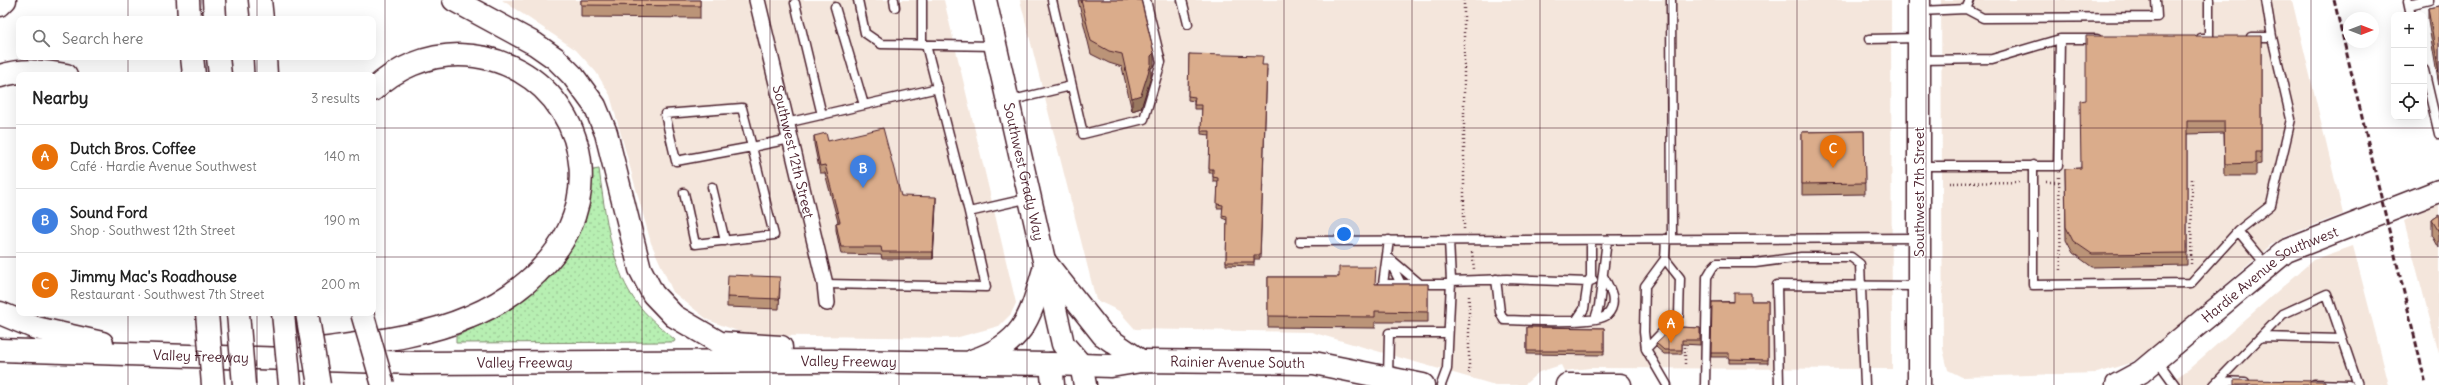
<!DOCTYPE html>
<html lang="en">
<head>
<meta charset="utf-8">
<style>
  body { margin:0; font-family:Delius,sans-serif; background:#f6f6f6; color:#222 }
  .controls { position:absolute; right:12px; top:12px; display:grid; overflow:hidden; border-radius:8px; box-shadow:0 4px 16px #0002 }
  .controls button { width:36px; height:36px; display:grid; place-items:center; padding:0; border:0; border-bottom:1px solid #e0e0e0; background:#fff; color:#222; font:20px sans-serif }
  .compass { position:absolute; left:2343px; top:12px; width:36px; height:36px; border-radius:50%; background:#fff; box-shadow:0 4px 16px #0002; rotate:90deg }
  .you { position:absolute; left:1344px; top:234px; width:14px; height:14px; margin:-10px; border:3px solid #fff; border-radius:50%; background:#1a73e8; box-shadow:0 0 0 6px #1a73e833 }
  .badge { display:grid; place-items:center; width:26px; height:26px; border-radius:50%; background:#d1495b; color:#fff; font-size:13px; font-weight:700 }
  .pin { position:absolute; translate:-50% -33px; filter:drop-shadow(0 1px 2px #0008) }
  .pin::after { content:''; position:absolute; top:21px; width:14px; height:12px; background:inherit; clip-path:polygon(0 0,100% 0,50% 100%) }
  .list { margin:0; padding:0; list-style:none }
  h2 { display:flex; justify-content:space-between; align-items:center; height:52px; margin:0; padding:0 16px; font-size:17px }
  h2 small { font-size:13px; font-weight:400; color:#767676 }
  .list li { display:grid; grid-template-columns:26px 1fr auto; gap:12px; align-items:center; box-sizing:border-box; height:64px; padding:0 16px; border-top:1px solid #e0e0e0 }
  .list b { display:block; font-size:15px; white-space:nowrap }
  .list p { margin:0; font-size:13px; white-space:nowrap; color:#767676 }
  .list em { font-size:13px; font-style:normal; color:#767676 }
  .icon { flex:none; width:22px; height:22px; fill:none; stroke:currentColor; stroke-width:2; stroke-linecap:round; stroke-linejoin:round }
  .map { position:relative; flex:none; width:2439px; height:385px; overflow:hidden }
  .search { position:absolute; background:#fff; box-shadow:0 4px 16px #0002; left:16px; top:16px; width:360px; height:44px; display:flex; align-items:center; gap:10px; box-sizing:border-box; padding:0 14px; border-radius:8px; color:#767676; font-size:15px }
  .panel { position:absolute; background:#fff; box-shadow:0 4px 16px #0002; left:16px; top:72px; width:360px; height:244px; border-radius:8px }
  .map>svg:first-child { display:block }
</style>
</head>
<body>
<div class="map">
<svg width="2439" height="385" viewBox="0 0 2439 385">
  <defs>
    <pattern id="green-dots" width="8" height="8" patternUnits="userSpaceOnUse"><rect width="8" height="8" fill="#b7efb2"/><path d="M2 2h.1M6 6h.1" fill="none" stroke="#9fcc99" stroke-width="1.8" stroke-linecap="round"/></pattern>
  </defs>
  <rect width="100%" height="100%" fill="#fff"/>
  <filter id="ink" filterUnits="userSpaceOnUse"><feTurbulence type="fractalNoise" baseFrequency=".025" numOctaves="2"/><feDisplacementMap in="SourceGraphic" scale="8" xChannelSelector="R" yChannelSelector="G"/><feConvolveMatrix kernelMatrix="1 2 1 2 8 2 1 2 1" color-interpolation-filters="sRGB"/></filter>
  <g filter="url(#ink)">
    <path fill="#f4e6dc" d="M502 0H944L1016 303 1011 314 999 326 955 338 748 335 708 320 673 292 651 243 610 95 596 72 576 50Z
      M1020 0H1891L1892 369 1590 368 1564 371 1561 365 1539 372 1524 385H1495L1311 332 1135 329 1119 311 1096 300Z
      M1941 0H2292L2343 214 2288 235 2271 245 2149 351 2130 363 2097 373 1962 377 1948 370 1943 349Z
      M2439 202V354L2404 221Z
      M2353 246 2389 385H2166L2189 369 2313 260Z"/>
    <path fill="url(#green-dots)" stroke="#80876e" d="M599 169C604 206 610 258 629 291 640 311 658 325 675 340L674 342 456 343V336L494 319 527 295 587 171Z"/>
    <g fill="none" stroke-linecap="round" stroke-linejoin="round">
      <defs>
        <path id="lane" d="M858 0 865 33 881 44 995 46
          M894 0 895 7
          M922 0V45
          M1052 0 1083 134 1144 119 1161 62 1146 0
          M1182 0 1188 24
          M1671 0 1672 239
          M2408 1 2411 15
          M795 3 822 115
          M2409 5 2429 0
          M835 7 864 105
          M1966 9 1970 0
          M1919 11 1966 9 1983 18 2157 17 2156 0
          M2251 37H2272
          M2200 38H2209V0
          M1869 39 1918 38
          M926 45 969 212
          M1919 60 1992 59 2060 39H2097
          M2424 70 2439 134
          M1008 101 1071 86
          M742 108 752 147 676 161 665 114Z
          M786 123 938 88
          M2033 165V285L2191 283 2238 231 2271 205 2291 119 2272 37 2266 0
          M1920 166H2058L2060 39
          M712 187 725 241
          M684 193 695 244 774 235 752 147 790 139
          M2238 231 2266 265
          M1666 239 1665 259 1645 286 1644 332 1646 349 1667 385
          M1389 240 1383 284H1450
          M1300 241 1918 238
          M1387 256 1420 284
          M1389 260 1401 284
          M1496 279 1500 312 1504 320C1522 320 1596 325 1607 315 1619 303 1610 288 1603 276
          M1451 281 1507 279 1588 282 1591 277V240
          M825 284 986 287 969 212 1030 198
          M1595 319 1599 306 1607 240
          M1576 321 1584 309 1588 282 1593 280
          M2261 337 2341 339
          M1646 349 1679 315 1680 278 1665 259
          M2157 360 2175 385
          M1388 377 1389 333H1448
          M2220 381 2245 382
          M2314 384 2349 385
          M1441 385 1447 369 1451 281 1449 240
          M1705 385 1707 277 1713 267 1717 263H1755L1801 257H1851L1860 264 1865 385
          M1779 385 1777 285 1918 286
          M2214 385 2283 314 2327 294 2358 385"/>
        <g id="street">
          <path id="s1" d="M757 0 825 284 827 303"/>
        </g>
        <g id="secondary">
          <path id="s2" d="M985 0 1063 344 1081 365"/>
          <path d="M1919 0V385"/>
          <path d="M1567 385H1620"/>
          <path id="s3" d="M2117 385 2141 372 2286 251 2439 191"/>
        </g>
        <g id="primary">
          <path d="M1046 263 1103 335 1141 361"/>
          <path d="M1081 365 1085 385"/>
          <path id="s4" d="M1053 385 1051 364 1111 366 1141 361 1314 363 1423 385"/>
        </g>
        <g id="highway">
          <path d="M188 0 189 19"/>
          <path d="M214 0 215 19"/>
          <path d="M260 0 262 19"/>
          <path d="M454 0 535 44 555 58 573 76 595 106 606 133 640 269 653 294 674 316 720 343 781 347"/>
          <path d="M0 5 5 0"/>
          <path d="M192 57 194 75"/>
          <path d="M218 57 220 75"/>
          <path d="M265 57 266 75"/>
          <path d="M0 76C22 69 44 71 66 75"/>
          <path d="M0 313 36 328 102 343"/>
          <path d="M321 349C370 342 423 337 469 317 509 301 550 269 569 229 607 146 549 56 459 55 427 55 396 68 373 90"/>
          <path id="s5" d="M0 350 416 363 832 361 1051 364"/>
          <path d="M974 360C1028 342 1031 312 1046 263"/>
        </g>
      </defs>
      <use href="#lane" stroke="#4a1f2b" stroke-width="11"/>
      <use href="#street" stroke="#4a1f2b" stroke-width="18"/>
      <use href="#secondary" stroke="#4a1f2b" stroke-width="25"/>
      <use href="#primary" stroke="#4a1f2b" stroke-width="25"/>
      <use href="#highway" stroke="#4a1f2b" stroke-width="25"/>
      <path stroke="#4a1f2b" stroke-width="2.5" stroke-dasharray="1 3" stroke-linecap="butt" d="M1464 0V230
        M2059 177 2061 271
        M2046 182H2059
        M1950 183 2021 182
        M1472 252 1474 269
        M2191 264 2192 177
        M1685 364V342
        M1469 373V293"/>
      <use href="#lane" stroke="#fff" stroke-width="8"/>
      <use href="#street" stroke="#fff" stroke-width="15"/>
      <use href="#secondary" stroke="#fff" stroke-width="22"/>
      <use href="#primary" stroke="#fff" stroke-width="22"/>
      <use href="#highway" stroke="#fff" stroke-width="22"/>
      <path stroke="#4a1f2b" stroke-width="3" stroke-dasharray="6 3" stroke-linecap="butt" d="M2334 0 2426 385"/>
      <defs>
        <path id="highway-bridge" d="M207 313 213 385
          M238 313 244 385
          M283 313 290 385
          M307 313 319 385
          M362 313 383 385"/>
      </defs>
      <use href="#highway-bridge" stroke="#4a1f2b" stroke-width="25" stroke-linecap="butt"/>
      <use href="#highway-bridge" stroke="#fff" stroke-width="22"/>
    </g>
    <path fill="#bb9478" stroke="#4a1f2b" d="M581 0H700V18L581 17Z
      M1078 0H1141L1154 66 1151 68V77L1141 108 1132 111 1122 67 1109 63 1091 54Z
      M2439 6V86L2428 21V8Z
      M2261 36V164L2256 165V176H2225L2224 133 2187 134V265L2092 267 2073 253 2066 240 2065 169 2081 168 2086 100Z
      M1189 54 1262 65 1267 69 1260 259H1254V266L1226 265 1227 220 1222 218 1223 208H1217L1218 181H1213V173H1209L1210 135 1201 134 1202 109H1194V101L1188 100Z
      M1864 131 1865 194 1802 195V132Z
      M814 136 828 141 901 196 936 205 933 259H882L881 255 841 254 836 230V223L838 222 825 173H820L814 144Z
      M2439 215V248L2432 235V220Z
      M1268 277H1339L1375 284H1428V322H1375V328L1268 327Z
      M780 288 779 309 727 307V297Z
      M1751 301H1768V363H1729V357H1711L1712 302Z
      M1527 327 1604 328V355L1527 354Z
      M1679 327 1700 328V345L1682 344V354H1664L1656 347V343Z"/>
    <path fill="#997861" stroke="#4a1f2b" d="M1154 53V66L1151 68V77L1141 108 1132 111V98L1151 56Z
      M936 197V205L933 259V252Z"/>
    <path fill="#daac8b" stroke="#4a1f2b" d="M581 0H700V6L581 5Z
      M1081 0H1141L1154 53 1151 56V64L1141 95 1132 98 1122 54 1109 51 1091 41Z
      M2439 6V73L2428 8Z
      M2086 36H2261V152H2256V163L2225 164 2224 121H2187V253L2092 254 2073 241 2066 227 2065 169 2081 168 2080 101 2086 100Z
      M1189 54 1263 56 1262 65H1267L1260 255H1254V262H1226L1227 216 1222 215 1223 205 1217 204 1218 178 1213 177V169H1209L1210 131H1201L1202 105H1194L1195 97 1188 96Z
      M883 128 901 196 936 197 933 252H882L881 247H841L836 223 840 222 825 165 820 166 814 136 826 133 828 141Z
      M1864 131 1865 183 1802 184V132Z
      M2439 215V232L2432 220Z
      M1339 267H1376L1375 284H1428V312L1375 311V317L1268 316V277H1339Z
      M728 275 780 277 779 299 727 297Z
      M1734 293H1751V301H1768V360L1729 359V353H1711L1712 302H1734Z
      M1676 324 1679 327 1700 328V340H1682V350H1664L1656 343Z
      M1527 327 1604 328V351H1527Z
      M2234 380 2325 381V385H2234Z"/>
  </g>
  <path fill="none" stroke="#4a1f2b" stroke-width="1" stroke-opacity="0.55" d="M128 0V19M257 0V19M385 0V385M513 0V385M642 0V385M770 0V385M899 0V385M1027 0V385M1155 0V385M1284 0V385M1412 0V385M1540 0V385M1669 0V385M1797 0V385M1926 0V385M2054 0V385M2182 0V385M2311 0V385M128 57V75M257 57V75M0 128H19M373 128H2439M0 257H19M373 257H2439M128 313V385M257 313V385"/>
  <g text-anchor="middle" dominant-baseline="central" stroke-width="3" stroke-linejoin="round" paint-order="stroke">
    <g font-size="14" fill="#4a1f2b" stroke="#fff">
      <text stroke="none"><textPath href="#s1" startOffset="156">Southwest 12th Street</textPath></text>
      <text stroke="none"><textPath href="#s2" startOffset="176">Southwest Grady Way</textPath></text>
      <text transform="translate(1919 192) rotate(-90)">Southwest 7th Street</text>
      <text stroke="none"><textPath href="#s3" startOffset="190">Hardie Avenue Southwest</textPath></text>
      <text stroke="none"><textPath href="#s5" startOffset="201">Valley Freeway</textPath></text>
      <text stroke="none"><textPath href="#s5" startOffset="849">Valley Freeway</textPath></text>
      <text stroke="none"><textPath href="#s4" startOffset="208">Rainier Avenue South</textPath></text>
      <text stroke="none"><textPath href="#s5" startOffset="525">Valley Freeway</textPath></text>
    </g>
  </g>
</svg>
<div class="controls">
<button>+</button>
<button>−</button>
<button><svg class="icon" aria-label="locate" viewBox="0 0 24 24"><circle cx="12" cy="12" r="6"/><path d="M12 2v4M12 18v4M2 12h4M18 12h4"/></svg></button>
</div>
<svg class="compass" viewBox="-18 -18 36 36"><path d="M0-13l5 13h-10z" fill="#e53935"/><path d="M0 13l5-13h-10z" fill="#767676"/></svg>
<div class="you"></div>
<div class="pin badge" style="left:1671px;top:343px;background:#e8710a">A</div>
<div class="pin badge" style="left:863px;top:188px;background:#3f7fe0">B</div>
<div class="pin badge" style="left:1833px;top:168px;background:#e8710a">C</div>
<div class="search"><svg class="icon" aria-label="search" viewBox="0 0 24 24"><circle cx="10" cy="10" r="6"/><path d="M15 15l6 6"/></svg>Search here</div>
<section class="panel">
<h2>Nearby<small>3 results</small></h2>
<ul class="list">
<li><span class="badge" style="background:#e8710a">A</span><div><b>Dutch Bros. Coffee</b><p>Café · Hardie Avenue Southwest</p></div><em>140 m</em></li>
<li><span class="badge" style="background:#3f7fe0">B</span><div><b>Sound Ford</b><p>Shop · Southwest 12th Street</p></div><em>190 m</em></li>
<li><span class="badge" style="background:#e8710a">C</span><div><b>Jimmy Mac's Roadhouse</b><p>Restaurant · Southwest 7th Street</p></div><em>200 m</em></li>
</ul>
</section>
</div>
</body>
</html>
